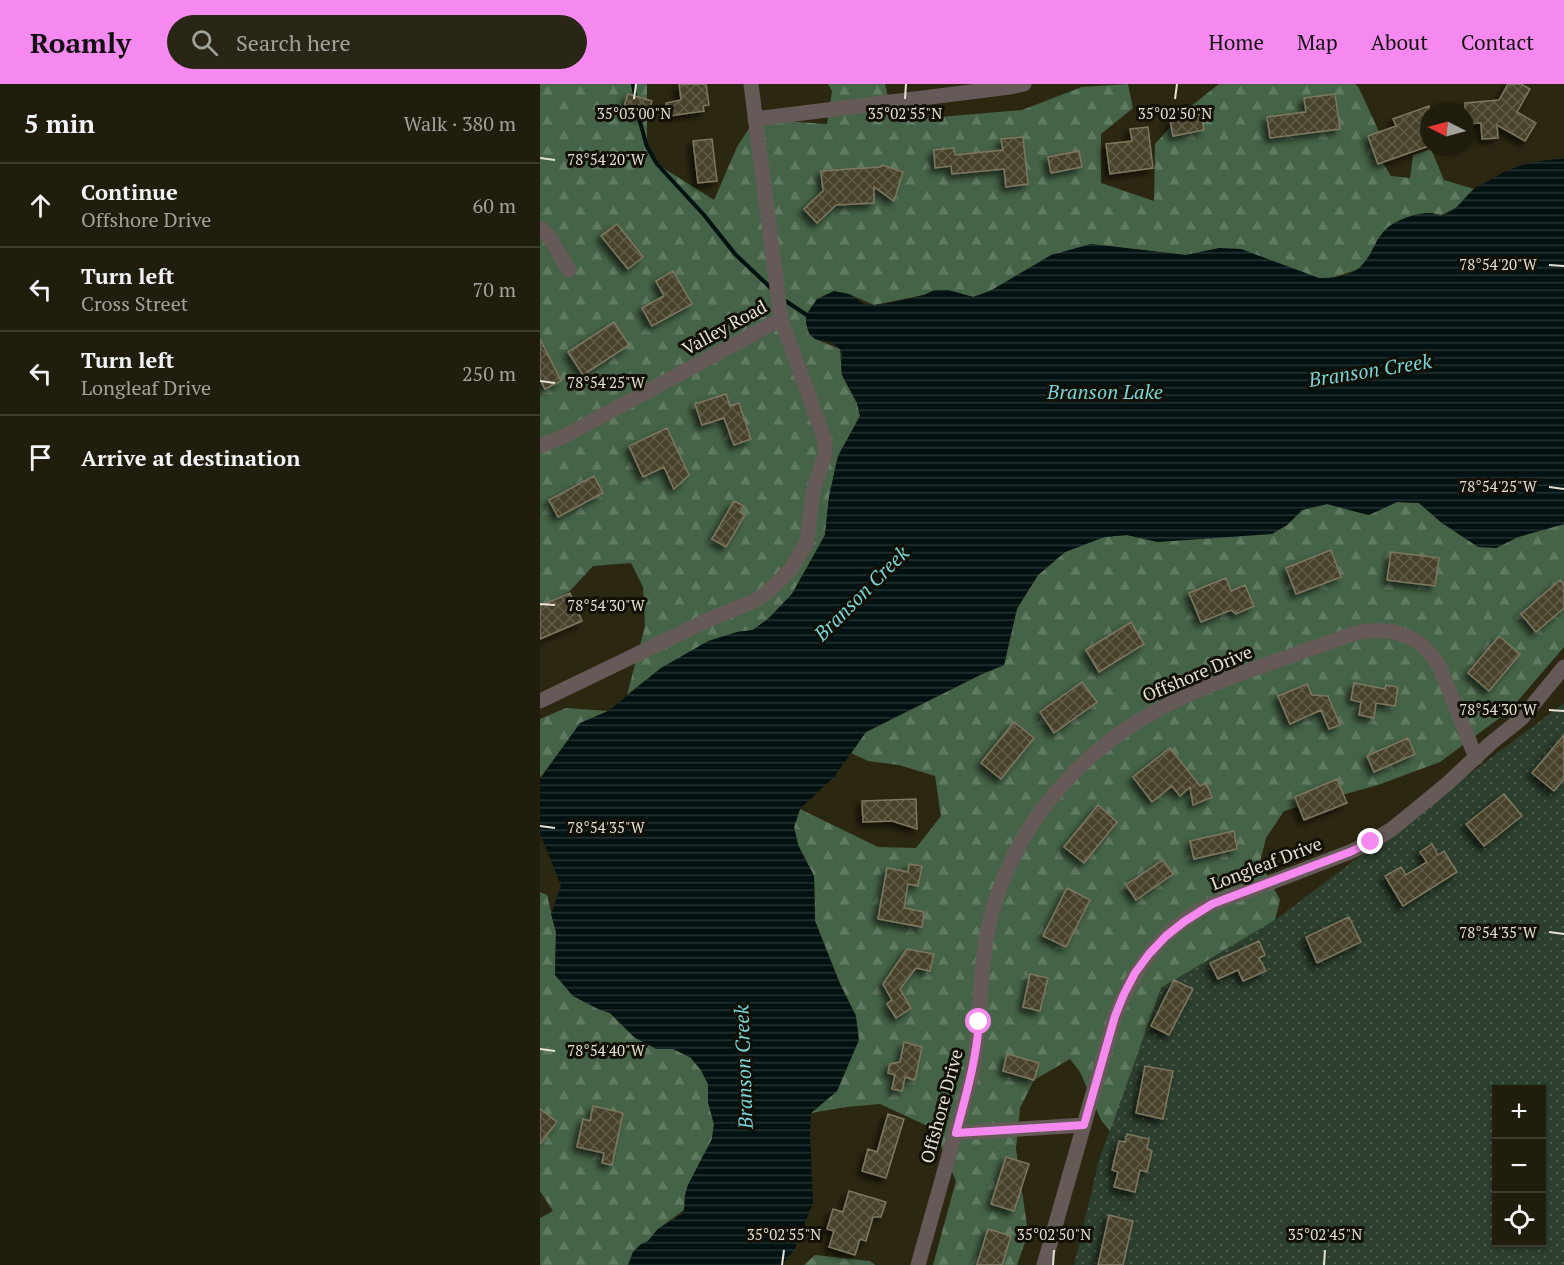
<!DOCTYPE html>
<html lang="en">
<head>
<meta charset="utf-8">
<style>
  body { margin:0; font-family:"PT Serif",serif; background:#292616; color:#f1f3f6 }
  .controls { position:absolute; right:18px; bottom:18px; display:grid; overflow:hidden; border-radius:0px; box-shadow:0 2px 4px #0004 }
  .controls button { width:54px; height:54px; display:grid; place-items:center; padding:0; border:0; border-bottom:2px solid #3e3b2e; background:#211d0d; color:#f1f3f6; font:30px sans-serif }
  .compass { position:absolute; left:880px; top:18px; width:54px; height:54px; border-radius:50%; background:#211d0d; box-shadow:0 2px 4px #0004; rotate:276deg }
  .stop { position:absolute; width:18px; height:18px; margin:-14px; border:4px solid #f589ef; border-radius:50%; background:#fff }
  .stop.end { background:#f589ef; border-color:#fff; box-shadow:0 2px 6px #0008 }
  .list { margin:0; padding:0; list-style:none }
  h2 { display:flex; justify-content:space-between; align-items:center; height:78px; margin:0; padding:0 24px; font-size:26px }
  h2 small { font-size:20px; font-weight:400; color:#a2a29d }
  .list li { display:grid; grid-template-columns:39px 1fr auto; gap:18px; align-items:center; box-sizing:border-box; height:84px; padding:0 24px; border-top:2px solid #3e3b2e }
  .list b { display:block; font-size:22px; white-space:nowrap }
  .list p { margin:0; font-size:20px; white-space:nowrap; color:#a2a29d }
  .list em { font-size:20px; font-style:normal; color:#a2a29d }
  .icon { flex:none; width:33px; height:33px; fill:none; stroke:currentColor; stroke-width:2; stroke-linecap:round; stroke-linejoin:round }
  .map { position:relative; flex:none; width:1024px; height:1181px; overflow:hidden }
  header { display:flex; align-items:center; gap:36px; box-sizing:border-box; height:84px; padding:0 30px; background:#f589ef; color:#111 }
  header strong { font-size:28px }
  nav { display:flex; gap:33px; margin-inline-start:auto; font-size:21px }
  .search { width:420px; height:54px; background:#292616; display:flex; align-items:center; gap:15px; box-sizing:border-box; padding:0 21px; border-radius:33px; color:#a2a29d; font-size:22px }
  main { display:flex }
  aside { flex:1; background:#211d0d }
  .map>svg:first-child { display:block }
</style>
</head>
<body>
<header>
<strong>Roamly</strong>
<div class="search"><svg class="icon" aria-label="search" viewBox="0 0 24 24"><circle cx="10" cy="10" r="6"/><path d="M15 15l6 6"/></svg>Search here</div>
<nav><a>Home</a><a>Map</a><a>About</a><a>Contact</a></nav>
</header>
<main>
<aside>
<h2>5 min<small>Walk · 380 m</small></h2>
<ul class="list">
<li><svg class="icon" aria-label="ahead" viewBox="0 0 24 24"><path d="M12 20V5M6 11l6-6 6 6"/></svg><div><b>Continue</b><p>Offshore Drive</p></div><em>60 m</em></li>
<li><svg class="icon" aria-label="left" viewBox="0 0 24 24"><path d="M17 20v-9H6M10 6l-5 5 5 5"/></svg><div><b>Turn left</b><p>Cross Street</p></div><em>70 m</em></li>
<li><svg class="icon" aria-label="left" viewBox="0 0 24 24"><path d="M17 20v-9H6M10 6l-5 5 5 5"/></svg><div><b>Turn left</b><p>Longleaf Drive</p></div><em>250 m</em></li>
<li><svg class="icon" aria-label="arrive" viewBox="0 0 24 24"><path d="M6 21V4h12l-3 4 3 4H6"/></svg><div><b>Arrive at destination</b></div></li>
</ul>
</aside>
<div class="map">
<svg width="1024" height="1181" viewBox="0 0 1024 1181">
  <defs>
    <pattern id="grass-dots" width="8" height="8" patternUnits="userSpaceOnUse" patternTransform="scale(1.5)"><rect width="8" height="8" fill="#2c3e2d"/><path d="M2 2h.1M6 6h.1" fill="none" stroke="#4a5a4b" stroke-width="1.8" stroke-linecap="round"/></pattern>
    <pattern id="forest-firs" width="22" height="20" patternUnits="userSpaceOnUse" patternTransform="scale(1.5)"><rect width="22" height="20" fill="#456447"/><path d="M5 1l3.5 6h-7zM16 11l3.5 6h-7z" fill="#607a61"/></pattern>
    <pattern id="water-rules" width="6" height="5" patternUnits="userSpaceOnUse" patternTransform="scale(1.5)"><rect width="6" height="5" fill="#021111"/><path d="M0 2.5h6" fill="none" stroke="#273333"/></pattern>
    <pattern id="building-cross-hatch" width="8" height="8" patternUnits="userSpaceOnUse" patternTransform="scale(1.5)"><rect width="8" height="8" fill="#48422c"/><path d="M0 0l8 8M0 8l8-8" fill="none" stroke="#625d4a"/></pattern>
    <filter id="shadow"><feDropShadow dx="-4.5" dy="4.5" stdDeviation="3" flood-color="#0009"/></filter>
  </defs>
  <rect width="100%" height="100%" fill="#2c2711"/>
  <path fill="url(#grass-dots)" fill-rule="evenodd" d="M1024 619V1181H534L559 1076 621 904 735 836ZM957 1006H1002V1158H957Z"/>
  <path fill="url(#forest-firs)" d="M0 0H107V63L117 80 174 116 197 63 215 35 287 40 292 7 288 0H345L354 37 482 26 542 3 588 0 593 24 561 50V99L614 117 615 60 645 27 679 0H815L819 4 840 50 838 71 851 92 870 94 873 71 891 65 904 96 934 105 918 123 901 131 890 129 838 155 827 176 819 185 792 194H779L645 171 551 160 450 207 433 213 408 206 334 221 309 210 275 255 300 265 302 291 317 319 320 332 298 372 289 413 285 451 252 510 229 534 213 546 197 548 121 584 87 611 105 542 103 503 91 479 53 482 30 507 0 524Z
    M857 418 879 419 902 439 956 464 978 453 1024 440V563L969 627 900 678 838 701 744 727 726 754 720 778 740 816 735 836 621 904 570 1047 561 1036 540 988 530 975 494 996 480 1024 476 1065 488 1149 477 1181H393L416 1097 394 1045 340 1020 306 1023 271 1029 297 1007 316 932 300 900 275 837 274 792 258 761 254 743 260 725 338 763 376 764 401 732 395 692 359 681 328 677 311 669 326 648 442 590 464 581 477 525 498 491 525 468 564 453 587 451 618 458 747 441 762 426 787 420 828 431Z
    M26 624 68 627 40 640 0 694V635Z
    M0 808 7 811 16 848 15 891 58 925 70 929 94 953 116 964 133 965 150 973 161 986 168 1000V1018L174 1040 172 1055 148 1101 144 1126 118 1145 89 1181H0V1134L13 1127 0 1107Z
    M275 1171 330 1177 335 1181H264Z"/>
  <path fill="url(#water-rules)" d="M1024 75V440L978 453 956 464 938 463 902 439 879 419 857 418 829 431 787 420 762 426 747 441 732 450 618 458 587 451 564 453 525 468 498 491 477 524 464 581 442 590 326 648 294 693 260 725 254 743 258 761 274 792 275 837 300 900 316 932 319 956 297 1007 271 1029 270 1049 273 1118 255 1165 242 1181H88L93 1168 101 1160 108 1157 118 1145 142 1130 144 1126 145 1111 148 1101 172 1055 174 1040 168 1018V1000L161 986 150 973 133 965H116L94 953 70 929 58 925 33 912 15 891 16 848 11 830 21 802 0 749V695L40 639 68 627 121 584 168 557 197 548 213 546 229 534 252 510 285 451 289 413 298 372 320 332 317 319 302 291 301 278 303 272 300 265 291 258 275 255 269 250 266 239V231L277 215 294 207 309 210 324 220 334 221 350 219 384 211 394 206H408L433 213 450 207 511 171 551 160 645 171 679 164 701 165 779 194C808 194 821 189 834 163 838 155 843 146 851 141 862 134 876 129 889 129 894 129 898 132 903 131 918 126 923 114 934 105 939 101 945 99 950 96 975 81 995 76 1024 75Z"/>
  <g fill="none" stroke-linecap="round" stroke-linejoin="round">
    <path stroke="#021111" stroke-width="4" d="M93 0 96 17
      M97 27 107 63 117 80 164 131 195 170 232 205
      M244 216 270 233"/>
  </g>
  <path fill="url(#building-cross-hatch)" stroke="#7d775e" stroke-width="1.5" filter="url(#shadow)" d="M139 0H166L169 21 163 22 164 27 129 32 126 19 141 16Z
    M968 0H981L990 5 977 28 996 39 985 57 957 41 958 54 942 55 941 39 925 40V19L959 16Z
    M88 10 112 17 107 33 83 26Z
    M795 10 800 45 730 54 727 33 766 28 764 14Z
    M889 22V62L838 80 828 52 856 42 853 35Z
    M661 30 664 46 633 52 630 36Z
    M608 43 613 84 570 90 566 60 592 57 590 45Z
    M483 53 488 100 466 103 464 85 412 90 411 82 395 84 394 66 414 64 415 71 463 66 461 55Z
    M172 55 177 97 158 99 153 57Z
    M539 67 542 83 511 89 508 73Z
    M342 81 363 88 354 117 334 103V119L296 121 277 139 264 125 283 107 281 87 341 83Z
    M77 140 103 173 88 185 61 152Z
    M133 187 152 220 112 242 102 224 124 212 116 197Z
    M74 238 89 261 43 291 28 268Z
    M0 255 21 297 5 305 0 295Z
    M186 310 190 322 199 319 211 355 194 361 184 334 162 341 155 320Z
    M127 344 149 391 134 405 124 383 103 393 89 362Z
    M54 392 63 409 18 433 9 416Z
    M194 417 204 422 200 428 205 431 186 463 172 455Z
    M791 466 801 493 756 510 746 484Z
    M851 468 899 474 895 502 847 496Z
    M686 494 691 507 705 501 714 522 696 530 691 526 661 538 649 509Z
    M1020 496 1024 501V524L996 548 981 530Z
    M30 509 42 537 0 555V522Z
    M591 538 604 560 559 588 546 566Z
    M959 552 980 570 949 607 928 589Z
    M542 598 557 618 514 649 500 628Z
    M814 599 845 605 846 601 858 603 855 622 836 619 834 634 819 631 821 618 811 616Z
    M767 600 772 611 788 612 800 641 789 645 781 626 750 640 738 612Z
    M474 638 494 654 461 695 441 679Z
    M1024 651V695L1014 707 992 689Z
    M868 654 875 670 834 688 827 672Z
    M630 664 660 702 666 699 672 713 653 721 650 703 640 712 632 702 612 718 593 693Z
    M797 695 807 719 764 736 755 713Z
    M964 710 982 732 944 762 926 740Z
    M376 715 377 745 352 737 323 738 322 717Z
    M558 721 577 738 544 779 524 763Z
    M694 747 697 765 654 775 650 757Z
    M892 760 898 771 904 767 917 788 863 822 845 792 861 783 866 791 887 778 880 768Z
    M623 776 633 790 596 816 586 801Z
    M369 780 382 782 378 802 368 800 364 824 384 828 382 843 338 835 347 784 368 788Z
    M527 804 550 816 526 863 503 852Z
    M809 833 821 858 777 879 766 853Z
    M719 857 725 871 719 874 726 887 703 897 698 886 678 895 670 879Z
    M367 865 394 870 390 887 376 884 360 905 371 924 356 934 347 920 352 916 343 900Z
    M490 890 508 894 500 927 483 923Z
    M634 896 653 905 629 951 611 942Z
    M364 958 382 963 375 996 365 993 362 1007 352 1005 355 991 348 989 350 980 360 978Z
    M467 970 499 979 494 996 463 987Z
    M605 982 633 987 623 1035 596 1029Z
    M53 1022 83 1029 72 1081 62 1079 64 1069 37 1063 43 1035 50 1037Z
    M0 1025 17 1038 0 1060Z
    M348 1030 364 1035 346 1094 322 1087 328 1065 337 1068Z
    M587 1050 609 1055 607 1065 612 1067 607 1088 600 1086 595 1108 574 1103 578 1088 572 1086 579 1057 585 1058Z
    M466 1073 489 1080 474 1127 451 1120Z
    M309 1107 346 1118 341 1133H333L326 1157 320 1155 315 1171 289 1163 294 1147 287 1145 293 1125 303 1128Z
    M569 1131 593 1137 583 1181H558Z
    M448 1145 471 1152 462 1181H437Z"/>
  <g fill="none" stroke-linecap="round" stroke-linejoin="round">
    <path stroke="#665a58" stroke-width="15" d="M215 35 470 3 484 0
      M0 144 8 151 29 186
      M0 362 25 352 241 235
      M0 617 170 535 214 517 228 508 250 486 267 458 273 408 285 370 284 354 241 235 211 0
      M416 1049 544 1041
      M378 1181 433 986C442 933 438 880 452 828 477 739 540 667 621 624 650 608 682 597 713 585 746 574 779 562 812 550 848 541 881 549 900 584L936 674
      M504 1181 575 932C594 885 624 842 672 820 689 813 707 807 724 801 753 790 781 779 810 768L831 758 852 745 907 700 951 659 982 634 1024 583"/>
  </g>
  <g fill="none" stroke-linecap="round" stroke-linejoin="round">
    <path stroke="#f589ef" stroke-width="8" d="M439 938C436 978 426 1011 416 1049L544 1041 575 932 584 910 595 889 609 870 626 852 645 837 672 820 810 768 831 758"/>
  </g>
  <path fill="none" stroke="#e5e1d4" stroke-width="2" d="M94 15 96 0M365 15 366 0M635 15 637 0M0 74 15 76M1009 181 1024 182M0 297 15 299M1009 403 1024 405M0 520 15 521M1009 626 1024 627M0 742 15 744M1009 848 1024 850M0 965 15 967M242 1181 244 1166M513 1181 514 1166M784 1181 785 1166"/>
  <g text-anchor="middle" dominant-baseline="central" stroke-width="6" stroke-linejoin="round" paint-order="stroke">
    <g font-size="18" fill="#e5e1d4" stroke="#121007">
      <text transform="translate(184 243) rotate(-29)">Valley Road</text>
      <text transform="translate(657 589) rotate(-23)">Offshore Drive</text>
      <text transform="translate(726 779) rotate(-21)">Longleaf Drive</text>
      <text transform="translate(401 1022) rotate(-75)">Offshore Drive</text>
    </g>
    <g font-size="20" font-style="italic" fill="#78d4d7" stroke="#121007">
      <text transform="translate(830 286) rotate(-9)">Branson Creek</text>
      <text x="565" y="307">Branson Lake</text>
      <text transform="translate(321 509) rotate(-45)">Branson Creek</text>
      <text transform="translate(203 983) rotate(-92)">Branson Creek</text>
    </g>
  </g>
  <g font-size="15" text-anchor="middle" fill="#e5e1d4" stroke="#121007" stroke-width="6" stroke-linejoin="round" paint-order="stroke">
    <text x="94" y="35">35°03'00"N</text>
    <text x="365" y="35">35°02'55"N</text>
    <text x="635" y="35">35°02'50"N</text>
    <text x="66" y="81">78°54'20"W</text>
    <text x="958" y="186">78°54'20"W</text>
    <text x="66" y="304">78°54'25"W</text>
    <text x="958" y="408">78°54'25"W</text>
    <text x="66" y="527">78°54'30"W</text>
    <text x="958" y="631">78°54'30"W</text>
    <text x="66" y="749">78°54'35"W</text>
    <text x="958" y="854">78°54'35"W</text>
    <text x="66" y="972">78°54'40"W</text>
    <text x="244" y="1156">35°02'55"N</text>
    <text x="514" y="1156">35°02'50"N</text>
    <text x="785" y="1156">35°02'45"N</text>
  </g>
</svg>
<div class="controls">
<button>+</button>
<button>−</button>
<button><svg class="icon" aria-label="locate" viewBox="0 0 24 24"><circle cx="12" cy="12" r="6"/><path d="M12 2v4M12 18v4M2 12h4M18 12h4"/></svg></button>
</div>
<svg class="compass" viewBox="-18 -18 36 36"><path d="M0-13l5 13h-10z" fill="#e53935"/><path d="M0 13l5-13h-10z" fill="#a2a29d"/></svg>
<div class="stop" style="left:439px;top:938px"></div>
<div class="stop end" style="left:831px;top:758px"></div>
</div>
</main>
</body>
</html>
